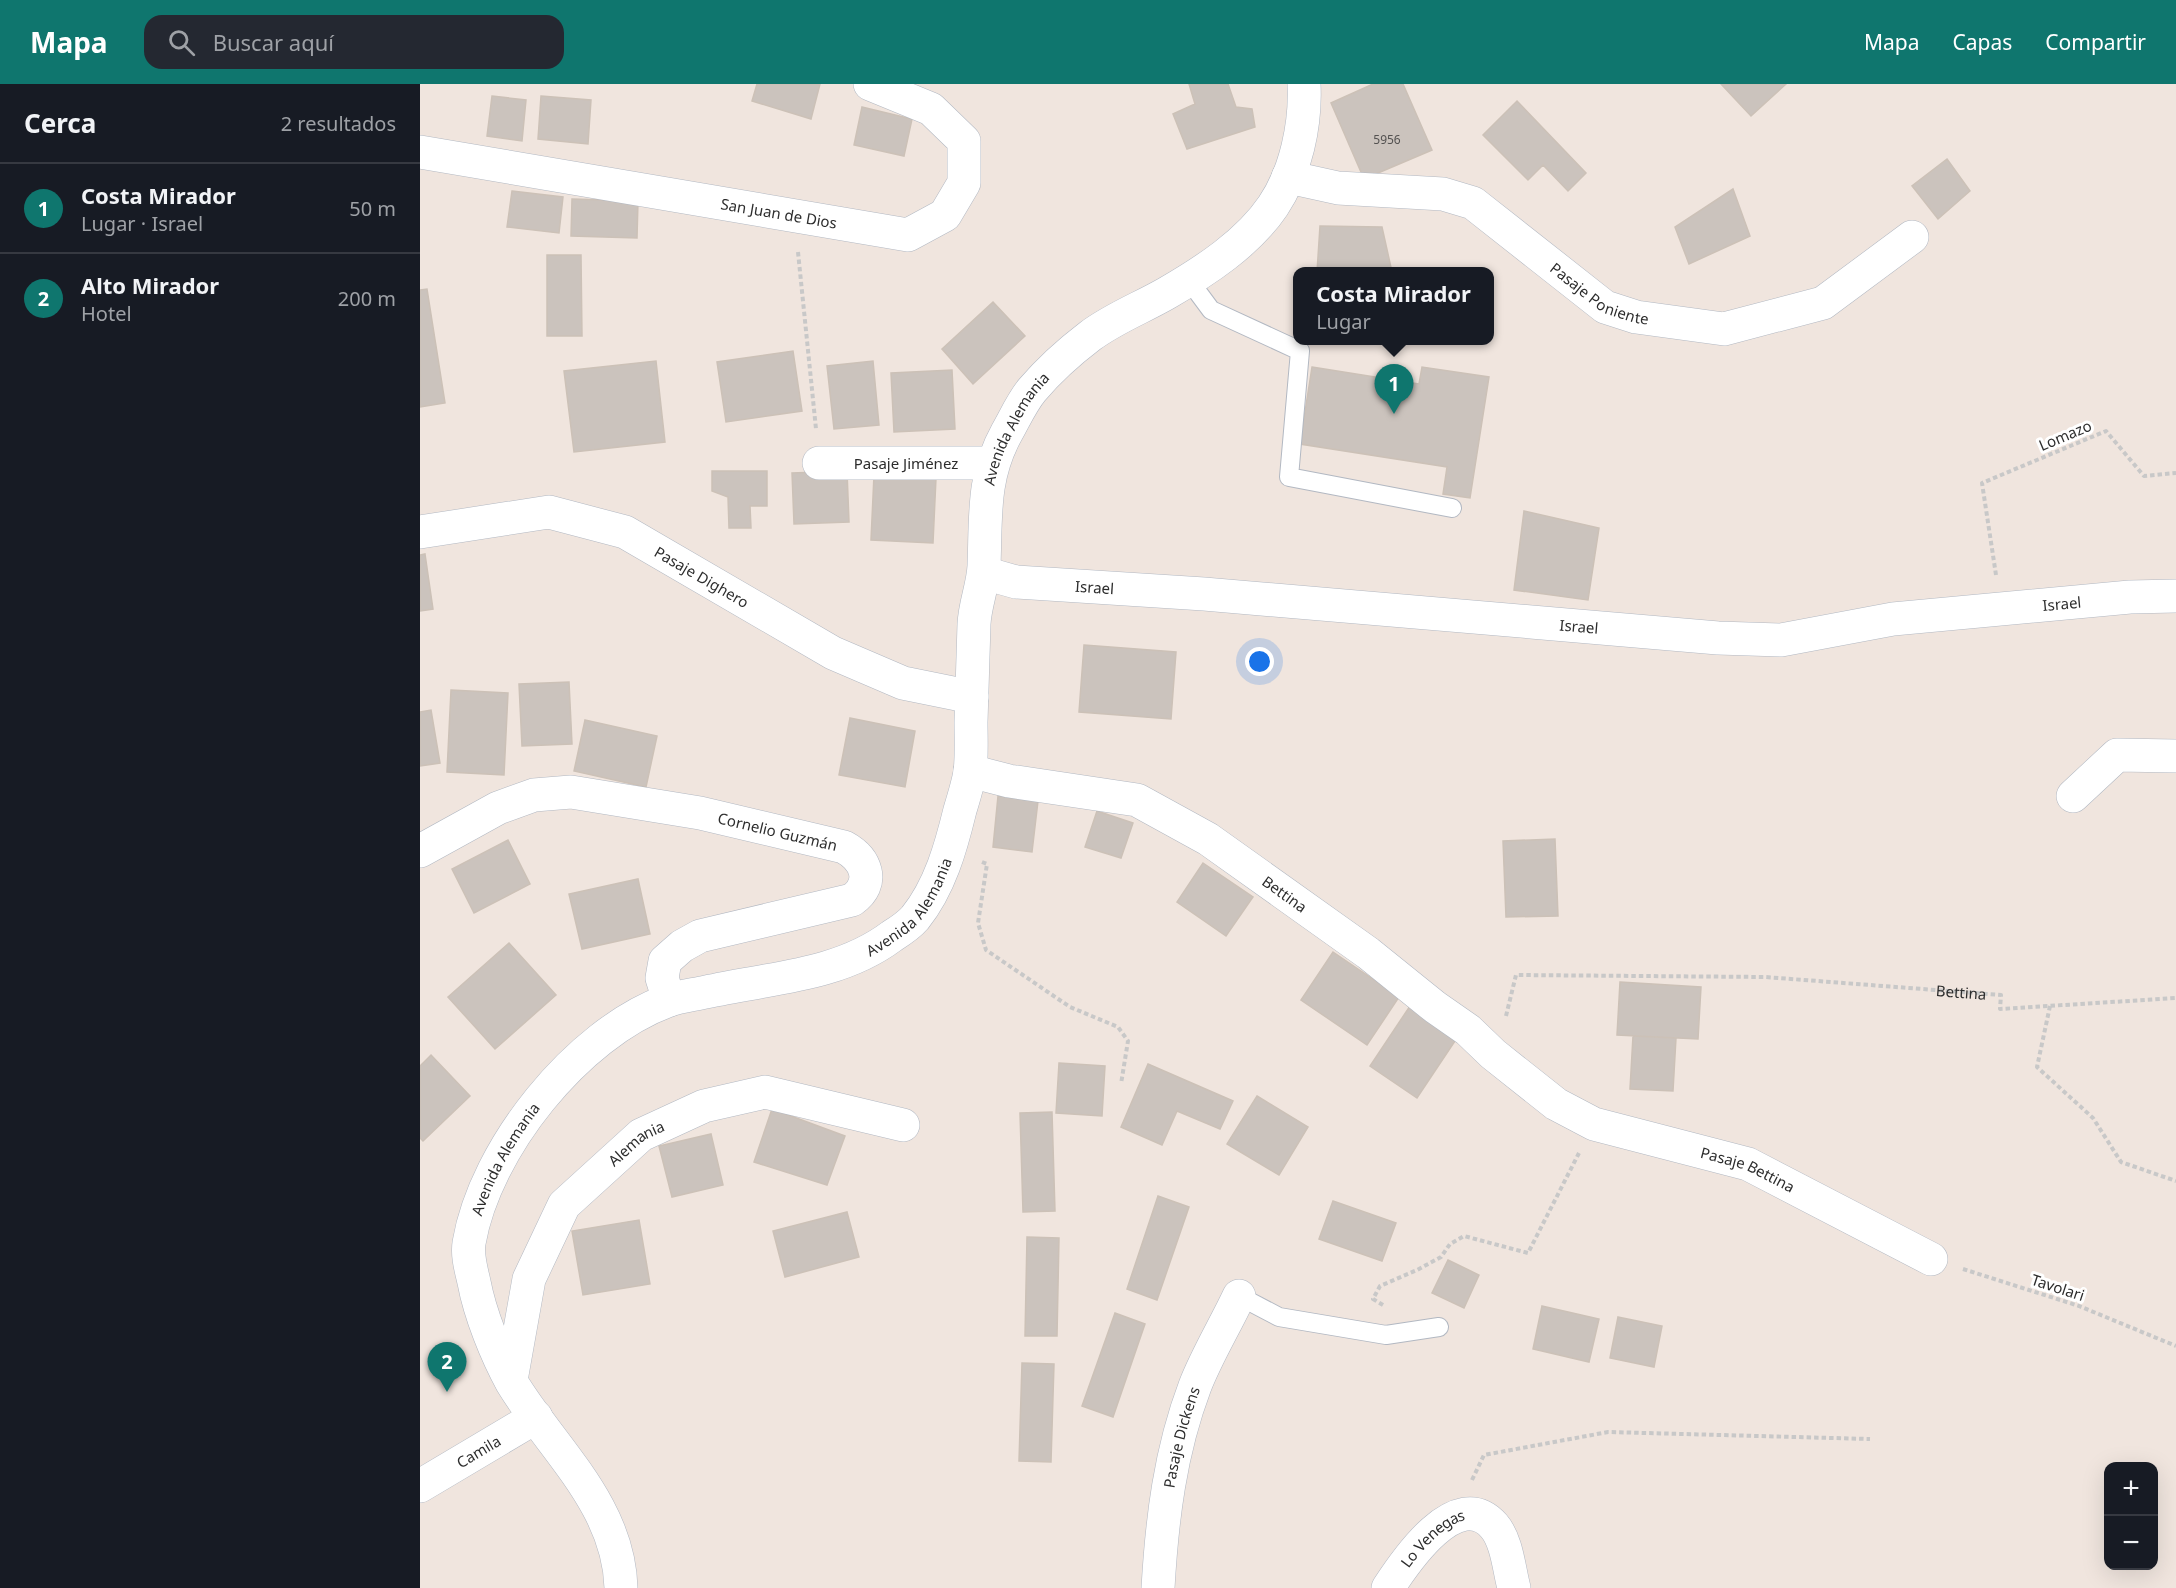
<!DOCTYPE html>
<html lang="es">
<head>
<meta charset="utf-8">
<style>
  body { margin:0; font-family:"Noto Sans",sans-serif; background:#242831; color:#f1f3f6 }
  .controls { position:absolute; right:18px; bottom:18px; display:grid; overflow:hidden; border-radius:12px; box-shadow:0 6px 24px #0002 }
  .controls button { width:54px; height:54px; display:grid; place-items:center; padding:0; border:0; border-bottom:2px solid #363941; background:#171b24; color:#f1f3f6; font:30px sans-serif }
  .you { position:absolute; left:840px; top:578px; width:21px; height:21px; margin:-15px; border:4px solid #fff; border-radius:50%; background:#1a73e8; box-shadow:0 0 0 9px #1a73e833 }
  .badge { display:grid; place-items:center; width:39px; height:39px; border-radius:50%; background:#0f766e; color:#fff; font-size:20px; font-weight:700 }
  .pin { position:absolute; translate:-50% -50px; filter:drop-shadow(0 2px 3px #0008) }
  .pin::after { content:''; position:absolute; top:32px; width:21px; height:18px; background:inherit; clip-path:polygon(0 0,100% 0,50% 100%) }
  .popup { position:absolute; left:873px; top:183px; width:201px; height:78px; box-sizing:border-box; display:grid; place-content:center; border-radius:12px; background:#171b24; filter:drop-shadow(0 2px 4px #0005); font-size:20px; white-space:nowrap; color:#9ea1a6 }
  .popup b { font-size:22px; color:#f1f3f6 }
  .popup::after { content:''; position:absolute; left:50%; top:100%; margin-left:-12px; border:12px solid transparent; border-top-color:#171b24 }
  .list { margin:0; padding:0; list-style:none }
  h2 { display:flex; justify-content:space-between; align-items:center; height:78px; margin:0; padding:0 24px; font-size:26px }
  h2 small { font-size:20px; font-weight:400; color:#9ea1a6 }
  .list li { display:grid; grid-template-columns:39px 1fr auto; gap:18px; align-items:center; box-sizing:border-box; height:90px; padding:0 24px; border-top:2px solid #363941 }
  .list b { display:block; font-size:22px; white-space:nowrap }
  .list p { margin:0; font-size:20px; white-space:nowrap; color:#9ea1a6 }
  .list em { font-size:20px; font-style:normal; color:#9ea1a6 }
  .icon { flex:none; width:33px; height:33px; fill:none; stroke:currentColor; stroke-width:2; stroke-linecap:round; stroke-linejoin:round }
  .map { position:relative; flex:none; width:1756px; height:1504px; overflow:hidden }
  header { display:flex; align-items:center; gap:36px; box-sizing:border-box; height:84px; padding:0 30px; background:#0f766e; color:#fff }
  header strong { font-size:28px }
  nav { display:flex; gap:33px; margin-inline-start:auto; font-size:21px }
  .search { width:420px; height:54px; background:#242831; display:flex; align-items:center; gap:15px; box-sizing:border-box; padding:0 21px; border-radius:18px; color:#9ea1a6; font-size:22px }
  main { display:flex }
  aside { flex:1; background:#171b24 }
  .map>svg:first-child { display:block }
</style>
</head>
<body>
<header>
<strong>Mapa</strong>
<div class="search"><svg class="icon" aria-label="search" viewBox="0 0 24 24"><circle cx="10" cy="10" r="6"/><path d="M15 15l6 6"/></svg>Buscar aquí</div>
<nav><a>Mapa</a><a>Capas</a><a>Compartir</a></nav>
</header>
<main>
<aside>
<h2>Cerca<small>2 resultados</small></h2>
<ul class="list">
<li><span class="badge">1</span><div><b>Costa Mirador</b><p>Lugar · Israel</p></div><em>50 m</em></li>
<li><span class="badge">2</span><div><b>Alto Mirador</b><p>Hotel</p></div><em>200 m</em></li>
</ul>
</aside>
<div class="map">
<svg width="1756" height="1504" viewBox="0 0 1756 1504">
  <rect width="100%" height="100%" fill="#f0e5de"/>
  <path fill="#cbc3bd" stroke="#ccc1b7" stroke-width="1.5" d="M337 0H400L391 35 332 17Z
    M769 0H808L816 23 832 25 835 43 767 65 753 30 775 20Z
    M953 0H983L1012 66 944 95 911 19Z
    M1301 0H1366L1331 32Z
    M72 12 106 16 102 57 67 52Z
    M121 12 171 16 168 60 118 55Z
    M1097 17 1166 89 1148 107 1123 81 1108 96 1063 51Z
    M442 23 492 35 484 72 434 61Z
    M1527 75 1550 107 1518 135 1492 102Z
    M1313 105 1330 152 1269 180 1255 143Z
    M92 107 143 113 139 149 87 143Z
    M152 115 218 117 217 154 151 152Z
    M900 142 962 143 972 188H897Z
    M127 171H161L162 252H127Z
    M7 205 25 319 0 323V206Z
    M573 218 605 252 553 300 522 265Z
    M373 267 382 327 306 338 297 278Z
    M236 277 245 358 154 368 144 287Z
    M453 277 459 341 414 345 407 282Z
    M892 283 999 300 1002 283 1069 293 1050 414 1023 410 1027 383 880 360Z
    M532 286 535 345 474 348 471 289Z
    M292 387H347V422H330L331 444H309L308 413 292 407Z
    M427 387 429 438 374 440 372 389Z
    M454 391 516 394 513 459 451 456Z
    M1104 427 1179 444 1168 516 1094 506Z
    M5 470 13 525 0 527V471Z
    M664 561 756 568 751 635 659 628Z
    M149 598 152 660 102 662 99 600Z
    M31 606 88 609 84 691 27 688Z
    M11 626 20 679 0 682V628Z
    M430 634 495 647 485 703 419 691Z
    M165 636 237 652 226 703 154 687Z
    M578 712 618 717 612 768 573 763Z
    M677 727 713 739 701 774 665 763Z
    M1135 755 1138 832 1086 833 1083 757Z
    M88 756 110 800 54 829 32 785Z
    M783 779 833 813 806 852 757 818Z
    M218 795 230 850 162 865 149 810Z
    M89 859 136 911 75 965 28 913Z
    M913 868 979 913 947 961 881 916Z
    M1200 898 1281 903 1278 955 1197 951Z
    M990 922 1037 954 997 1014 950 982Z
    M1213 952 1256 954 1253 1007 1210 1005Z
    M11 971 50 1012 3 1057 0 1054V982Z
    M639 979 685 982 682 1032 636 1029Z
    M728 980 813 1017 800 1045 757 1027 742 1061 701 1043Z
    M837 1012 888 1043 859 1091 807 1060Z
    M352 1025 425 1052 407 1101 334 1078Z
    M632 1028 635 1127 603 1128 600 1029Z
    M291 1050 303 1101 252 1113 239 1062Z
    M738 1112 769 1123 737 1216 707 1205Z
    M913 1117 976 1139 962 1177 899 1155Z
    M427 1128 439 1173 365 1193 353 1147Z
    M219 1136 230 1200 163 1211 152 1147Z
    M607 1153 639 1154 637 1252H605Z
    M1028 1176 1059 1191 1044 1224 1012 1209Z
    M1122 1222 1179 1235 1169 1278 1113 1265Z
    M695 1229 725 1240 693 1333 662 1322Z
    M1198 1233 1242 1242 1234 1283 1190 1274Z
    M602 1279 634 1280 631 1378 599 1377Z"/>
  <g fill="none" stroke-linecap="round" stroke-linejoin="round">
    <defs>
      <path id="lane" d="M768 195 791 226 880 267 869 393 1032 424
        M819 1212 859 1233 966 1251 1019 1243"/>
      <g id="street">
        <path id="s2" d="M0 68 488 151 525 131 544 99V57L511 25 450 0"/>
        <path id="s3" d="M868 93 918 104 1023 110 1053 119 1185 223 1216 233 1304 245 1403 219 1492 153"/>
        <path id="s4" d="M399 379H572"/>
        <path id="s5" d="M0 448 129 428 205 448 413 569 483 599 552 613"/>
        <path id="s6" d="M564 489 596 498 784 510 1298 554 1361 556 1473 535 1710 513 1756 512"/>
        <path id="s7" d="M550 687 589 697 717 716 788 755 948 869 1015 923 1048 946 1073 970 1136 1020 1174 1040 1328 1080 1511 1175"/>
        <path d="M1653 712 1697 671 1756 672"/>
        <path id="s8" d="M0 767 78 724 114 711 151 708 280 729 424 763C446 775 456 799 432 816L280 852 262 862 245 877 242 894 249 916"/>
        <path id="s9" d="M91 1296 109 1195 144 1121 221 1051 284 1022 345 1008 483 1041"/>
        <path id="s10" d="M0 1402 116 1333"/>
        <path id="s11" d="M738 1504C742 1435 750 1368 775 1302 787 1271 805 1242 819 1212"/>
        <path id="s12" d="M968 1504C985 1478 1037 1400 1074 1442 1087 1457 1089 1485 1094 1504"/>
      </g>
      <g id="secondary">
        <path id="s13" d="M201 1504C199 1421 132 1365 92 1299 76 1270 60 1230 54 1198 51 1185 47 1172 49 1159 65 1065 157 950 247 917 260 912 273 911 286 908 349 894 419 892 472 852 480 847 489 841 495 834 520 803 531 763 540 726 544 713 548 700 550 688 552 672 551 654 551 638 552 606 553 573 554 540 555 520 563 502 564 482 566 432 562 393 587 348 595 334 602 318 612 306 629 286 649 268 670 252 694 234 721 224 747 209 785 187 828 159 853 122 876 88 886 40 884 0"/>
      </g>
    </defs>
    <use href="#lane" stroke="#b2b8c2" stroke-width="20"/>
    <use href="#street" stroke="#b2b8c2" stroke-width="34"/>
    <use href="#secondary" stroke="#b2b8c2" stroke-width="34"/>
    <g stroke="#c8c8c8" stroke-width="4" stroke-dasharray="4.5 3" stroke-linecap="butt">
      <path d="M378 168 396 345"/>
      <path d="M1576 491 1562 399 1686 347 1724 392 1756 389"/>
      <path d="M562 778 567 780 558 839 566 866 650 923 698 943 708 957 701 1000"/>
      <path d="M1630 922 1617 983 1673 1034 1701 1078 1756 1097"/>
      <path id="s1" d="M1086 932 1096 891 1345 893 1581 911 1580 925 1756 914"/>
      <path d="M1543 1185 1659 1222 1756 1262"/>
      <path d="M963 1221 953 1215 960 1202 997 1186 1021 1173 1030 1160 1044 1152 1108 1169 1159 1069"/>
      <path d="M1052 1396 1064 1371 1188 1348 1450 1355"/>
    </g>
    <use href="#lane" stroke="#fff" stroke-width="18"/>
    <use href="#street" stroke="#fff" stroke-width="33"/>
    <use href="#secondary" stroke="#fff" stroke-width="33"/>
  </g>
  <g text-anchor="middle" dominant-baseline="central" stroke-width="6" stroke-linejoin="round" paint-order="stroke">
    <g font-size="12" fill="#545251">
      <text x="967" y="55">5956</text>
    </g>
    <g font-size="15" fill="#2d2d2d" stroke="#fff">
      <text stroke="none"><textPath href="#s2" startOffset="364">San Juan de Dios</textPath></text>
      <text stroke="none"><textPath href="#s3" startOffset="345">Pasaje Poniente</textPath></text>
      <text stroke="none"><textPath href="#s13" startOffset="1482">Avenida Alemania</textPath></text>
      <text transform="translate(1645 351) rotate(-23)">Lomazo</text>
      <text stroke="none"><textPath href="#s4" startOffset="87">Pasaje Jiménez</textPath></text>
      <text stroke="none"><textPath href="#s5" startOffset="298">Pasaje Dighero</textPath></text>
      <text stroke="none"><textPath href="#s6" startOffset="112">Israel</textPath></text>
      <text stroke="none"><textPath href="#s6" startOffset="1084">Israel</textPath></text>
      <text stroke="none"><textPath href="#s6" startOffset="598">Israel</textPath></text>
      <text stroke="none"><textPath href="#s8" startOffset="375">Cornelio Guzmán</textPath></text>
      <text stroke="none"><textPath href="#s7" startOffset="345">Bettina</textPath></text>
      <text stroke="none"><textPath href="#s13" startOffset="978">Avenida Alemania</textPath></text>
      <text stroke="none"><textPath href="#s1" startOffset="488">Bettina</textPath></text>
      <text stroke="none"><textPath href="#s9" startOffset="280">Alemania</textPath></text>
      <text stroke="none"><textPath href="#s13" startOffset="476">Avenida Alemania</textPath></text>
      <text stroke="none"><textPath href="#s7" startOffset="892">Pasaje Bettina</textPath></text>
      <text transform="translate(1638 1203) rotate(18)">Tavolari</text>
      <text stroke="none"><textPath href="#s11" startOffset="153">Pasaje Dickens</textPath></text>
      <text stroke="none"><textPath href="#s10" startOffset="68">Camila</textPath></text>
      <text stroke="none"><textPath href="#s12" startOffset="68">Lo Venegas</textPath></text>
    </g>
  </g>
</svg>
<div class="controls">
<button>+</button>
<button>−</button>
</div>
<div class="you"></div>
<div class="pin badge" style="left:974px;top:330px">1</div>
<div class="popup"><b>Costa Mirador</b>Lugar</div>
<div class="pin badge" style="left:27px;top:1308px">2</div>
</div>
</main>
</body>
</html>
